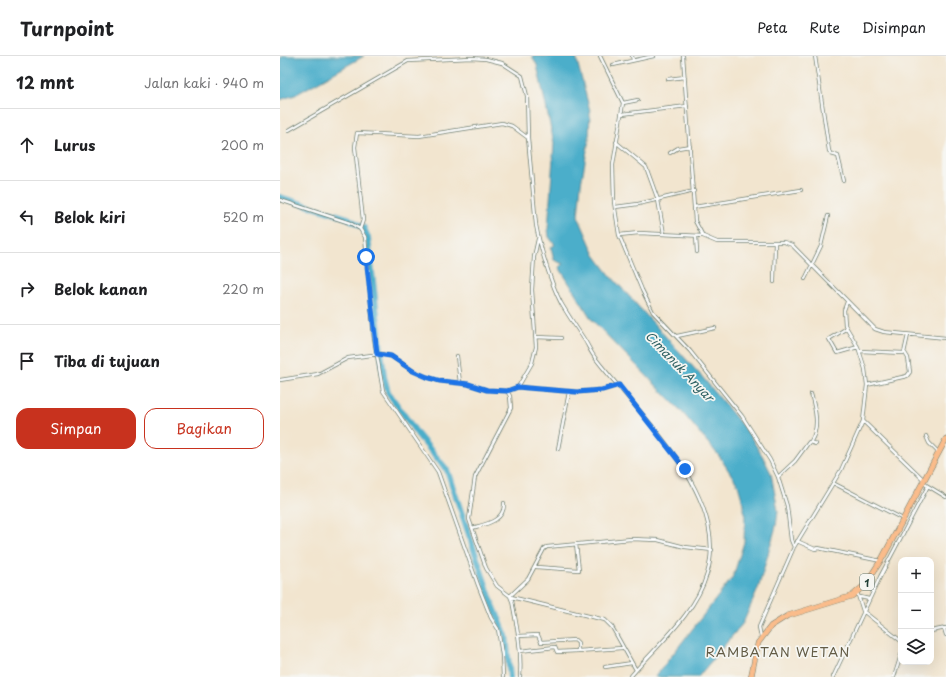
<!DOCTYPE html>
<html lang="id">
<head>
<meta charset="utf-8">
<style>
  body { margin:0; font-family:"Playpen Sans",sans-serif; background:#f2f2f2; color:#202124 }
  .controls { position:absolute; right:12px; bottom:12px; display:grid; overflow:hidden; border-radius:8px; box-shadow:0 4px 16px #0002 }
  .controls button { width:36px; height:36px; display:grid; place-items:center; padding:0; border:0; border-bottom:1px solid #e0e0e0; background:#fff; color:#202124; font:20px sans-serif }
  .stop { position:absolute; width:12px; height:12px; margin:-9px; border:3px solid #1a73e8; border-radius:50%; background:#fff }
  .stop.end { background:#1a73e8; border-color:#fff; box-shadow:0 1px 4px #0008 }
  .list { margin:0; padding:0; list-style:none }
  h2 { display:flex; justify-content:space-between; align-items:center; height:52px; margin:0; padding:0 16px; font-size:17px }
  h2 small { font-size:13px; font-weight:400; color:#757577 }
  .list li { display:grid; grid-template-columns:26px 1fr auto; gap:12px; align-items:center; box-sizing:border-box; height:72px; padding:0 16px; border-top:1px solid #e0e0e0 }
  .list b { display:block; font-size:15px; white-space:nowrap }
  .list em { font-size:13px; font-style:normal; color:#757577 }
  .actions { display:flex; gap:8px; padding:12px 16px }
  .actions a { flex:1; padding:9px 0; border:1px solid #c8321e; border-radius:12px; text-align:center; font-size:14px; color:#c8321e }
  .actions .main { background:#c8321e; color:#fff }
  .icon { flex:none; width:22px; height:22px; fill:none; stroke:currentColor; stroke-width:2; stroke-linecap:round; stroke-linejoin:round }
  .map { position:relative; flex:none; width:666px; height:621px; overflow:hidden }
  header { display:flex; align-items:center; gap:24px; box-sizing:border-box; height:56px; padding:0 20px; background:#fff; border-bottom:1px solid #e0e0e0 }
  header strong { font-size:19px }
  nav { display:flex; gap:22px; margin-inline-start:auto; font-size:14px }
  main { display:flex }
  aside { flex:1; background:#fff }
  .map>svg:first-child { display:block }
</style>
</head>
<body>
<header>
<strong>Turnpoint</strong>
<nav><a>Peta</a><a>Rute</a><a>Disimpan</a></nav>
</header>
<main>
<aside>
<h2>12 mnt<small>Jalan kaki · 940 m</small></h2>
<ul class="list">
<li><svg class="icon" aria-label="ahead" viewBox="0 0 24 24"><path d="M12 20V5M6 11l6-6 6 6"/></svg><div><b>Lurus</b></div><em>200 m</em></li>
<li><svg class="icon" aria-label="left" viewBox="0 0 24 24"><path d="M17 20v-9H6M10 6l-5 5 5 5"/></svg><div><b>Belok kiri</b></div><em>520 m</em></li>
<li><svg class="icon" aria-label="right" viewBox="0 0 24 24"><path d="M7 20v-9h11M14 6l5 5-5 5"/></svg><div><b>Belok kanan</b></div><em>220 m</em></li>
<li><svg class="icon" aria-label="arrive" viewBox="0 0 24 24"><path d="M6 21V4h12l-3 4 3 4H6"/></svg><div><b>Tiba di tujuan</b></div></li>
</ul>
<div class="actions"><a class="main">Simpan</a><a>Bagikan</a></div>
</aside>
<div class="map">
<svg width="666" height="621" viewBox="0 0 666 621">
  <rect width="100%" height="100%" fill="#f6f6f2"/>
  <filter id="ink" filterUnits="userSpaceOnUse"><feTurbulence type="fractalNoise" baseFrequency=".025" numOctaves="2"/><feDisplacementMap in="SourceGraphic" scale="8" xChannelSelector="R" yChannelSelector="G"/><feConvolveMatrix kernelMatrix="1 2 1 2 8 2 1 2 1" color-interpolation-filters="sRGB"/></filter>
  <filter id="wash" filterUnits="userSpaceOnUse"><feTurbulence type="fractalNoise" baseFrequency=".012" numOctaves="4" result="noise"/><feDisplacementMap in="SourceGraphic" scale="16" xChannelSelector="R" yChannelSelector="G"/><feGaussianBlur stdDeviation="0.9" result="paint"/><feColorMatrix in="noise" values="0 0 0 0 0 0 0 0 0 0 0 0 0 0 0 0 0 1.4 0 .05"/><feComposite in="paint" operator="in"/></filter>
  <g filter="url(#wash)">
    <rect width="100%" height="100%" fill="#f2e5cf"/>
    <path fill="#4baeca" stroke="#35767f" d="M4 0H84L15 39 0 44V2Z
      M252 0 296 1 310 55 309 83 301 128 298 160 315 199 330 219 424 323 448 352 469 378 483 401 491 417 498 455 496 470 478 533 463 567 418 621H375L453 521 464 486 465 458 462 443 458 429 439 400 402 356 312 264 279 211 283 208 274 204 271 191 275 189 269 181 268 173 274 87 257 9Z"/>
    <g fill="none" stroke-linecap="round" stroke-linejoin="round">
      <path stroke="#4baeca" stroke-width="6" d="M0 141 68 162 84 172 88 182 104 321 108 336 138 379 167 414 211 544 226 580 230 621"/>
    </g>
  </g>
  <g filter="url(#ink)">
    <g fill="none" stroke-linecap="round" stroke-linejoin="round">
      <defs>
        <path id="street" d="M320 0 343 47 333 109 334 146 339 179
          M352 0 353 4
          M403 0 415 165 423 180 437 186H504L512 189 595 273 604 276 666 282
          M535 0 549 95 551 98 558 100 564 125
          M333 9 374 0
          M388 23 405 21
          M343 47 358 44
          M342 58 407 50
          M9 74 128 5 191 2 206 3 222 7 242 20 247 40 248 82 256 169C260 191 271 228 281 247 288 259 296 271 304 283 308 289 311 297 316 303 359 359 451 440 427 518 415 559 377 589 350 621
          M336 86 366 111 378 144 384 178
          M390 97 398 92 410 90
          M0 144 70 167 80 173 85 181 94 282 103 335 158 416 198 529 211 562 218 573 222 599 223 621
          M335 151 358 148 414 135
          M414 151 521 134
          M80 173 83 164 75 91 77 77 139 80 222 67 232 70 248 82
          M416 180 417 196
          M423 180 359 177 339 179 362 234 373 256 410 295 462 360 490 404 498 421 507 450 511 484 514 491
          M525 223 541 190 548 160
          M494 226 495 186
          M567 272 549 283 557 297 578 291
          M397 280 435 272
          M255 281 281 282
          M580 295 624 297 628 279
          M177 300 180 327
          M0 324 38 318 68 302 100 298 111 300 133 315 147 321 160 325 188 328 207 334 227 335 238 331 249 332 297 336 322 334 339 329
          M587 329 627 320 630 316 628 302 625 297
          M238 331 252 307 256 291 252 234 254 201 258 183
          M227 335 230 340 231 352 195 421 189 463 206 512 217 530 230 540 232 545C237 571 242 595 240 621
          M531 338C535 352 540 371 531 385
          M583 365 644 424
          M646 380 649 387 659 397
          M278 393 289 336
          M498 421 515 405 529 386 536 388
          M553 427 623 463
          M643 427 666 441
          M192 472C206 468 225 465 224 447
          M517 485 535 493 538 492 601 505
          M256 511 299 514 296 488
          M577 536 583 555 621 585
          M230 540 248 523 264 493 267 491 351 483 378 484 405 491 432 494
          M231 541 325 564 332 571 356 614
          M580 541 589 543
          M664 572 666 579
          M651 575 666 572
          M239 580 258 579 261 586 295 584 298 587V595L342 592
          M481 581 479 571 514 491 561 414 583 365 587 329 585 313 578 291 565 269 564 254 567 246
          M240 595 275 591 277 596 298 595
          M325 611 352 607
          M553 621 600 521 648 430
          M614 621 621 599"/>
        <path id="highway" d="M471 621 478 587 491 570 507 560 572 540 585 529 603 501 666 383"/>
      </defs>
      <use href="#street" stroke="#69786a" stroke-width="4"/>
      <use href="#highway" stroke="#69786a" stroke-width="6"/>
      <use href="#street" stroke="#fff" stroke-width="2.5"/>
      <use href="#highway" stroke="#fabc8b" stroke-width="5"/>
    </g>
  </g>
  <g fill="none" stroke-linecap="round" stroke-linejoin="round" filter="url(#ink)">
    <path stroke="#1a73e8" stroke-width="5" d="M86 201 97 298 111 300 133 315 147 321 160 325 188 328 207 334 227 335 238 331 248 332 297 336 322 334 339 329 405 413"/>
  </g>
  <g text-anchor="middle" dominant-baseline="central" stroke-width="3.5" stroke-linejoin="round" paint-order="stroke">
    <rect fill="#f6f6f2" stroke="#60746d" stroke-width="1" x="580" y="518" width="14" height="16" rx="3"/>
    <g font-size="10" font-weight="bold" fill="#1f3d34">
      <text x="587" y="526">1</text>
    </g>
    <g font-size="12" font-style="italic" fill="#2c5f61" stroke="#f6f6f2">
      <text transform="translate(400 310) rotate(46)">Cimanuk Anyar</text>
    </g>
    <g font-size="13" letter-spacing="1" fill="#635c46" stroke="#f6f6f2">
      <text x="498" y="595">RAMBATAN WETAN</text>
    </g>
  </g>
</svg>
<div class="controls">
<button>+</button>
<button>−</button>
<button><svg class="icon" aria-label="layers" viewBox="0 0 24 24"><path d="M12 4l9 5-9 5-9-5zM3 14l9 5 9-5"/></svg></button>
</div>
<div class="stop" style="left:86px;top:201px"></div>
<div class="stop end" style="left:405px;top:413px"></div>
</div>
</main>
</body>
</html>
